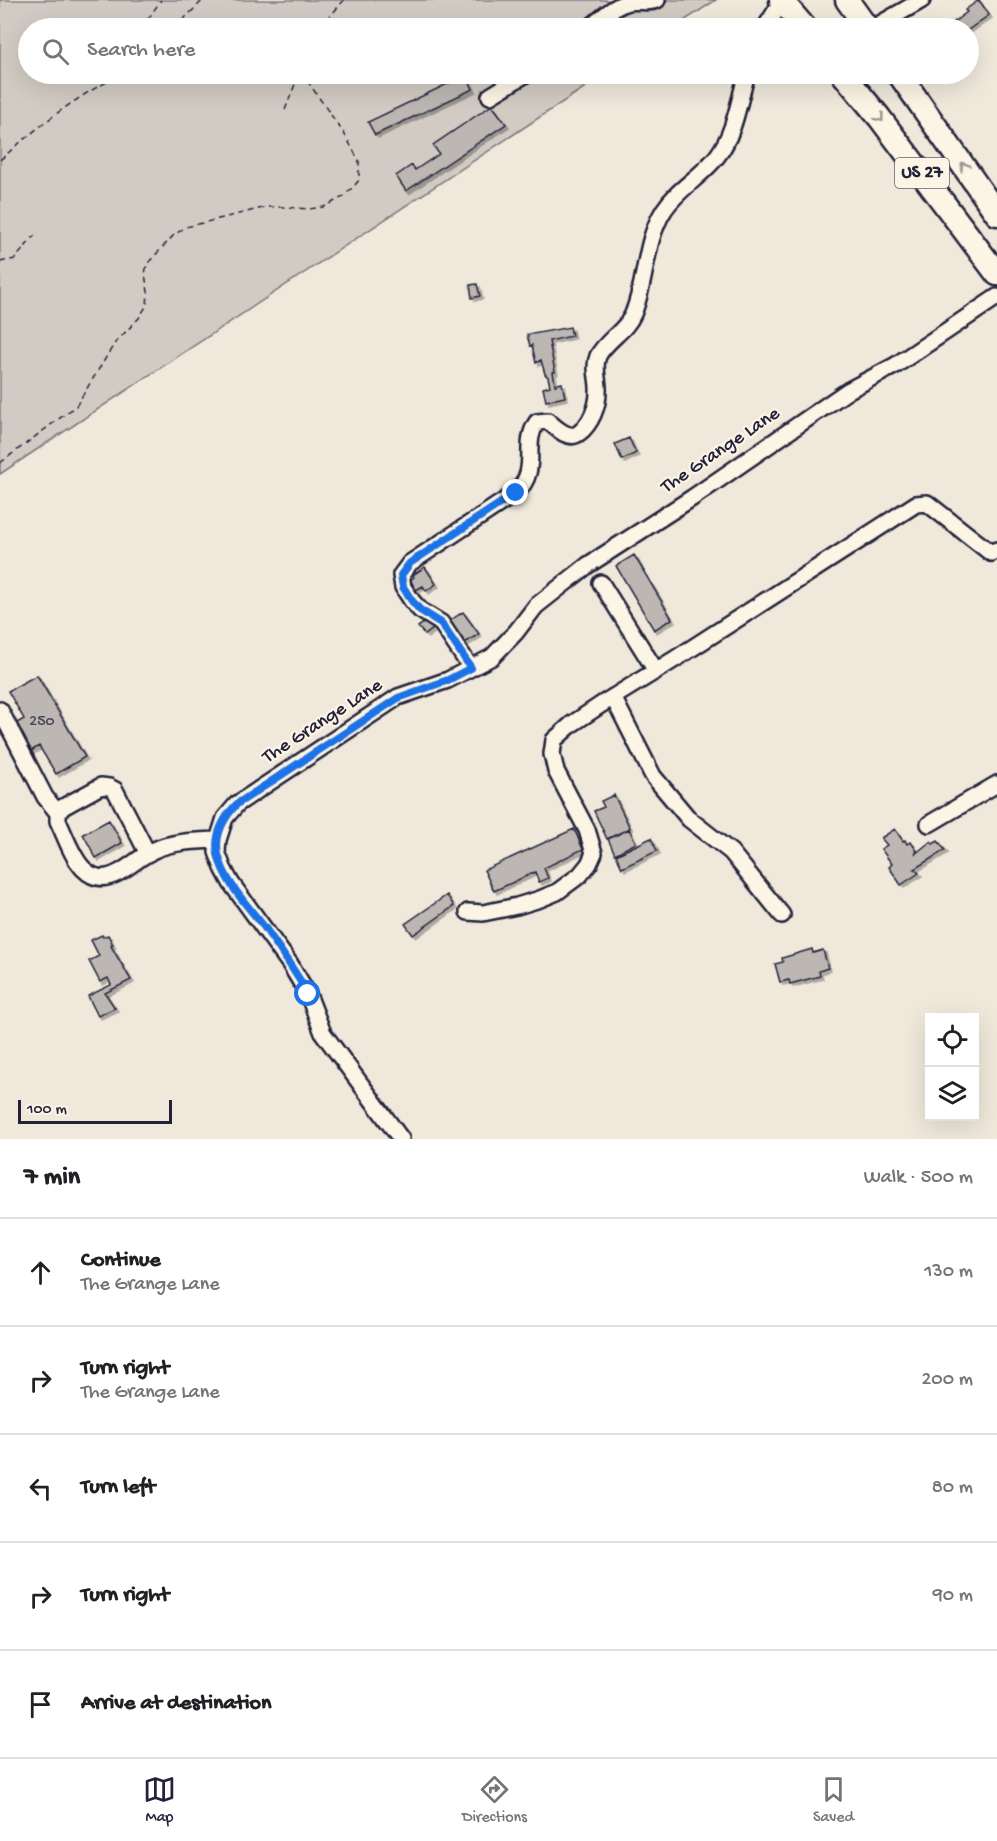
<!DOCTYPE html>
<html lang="en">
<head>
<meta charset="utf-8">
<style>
  body { margin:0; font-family:"Gochi Hand",sans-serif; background:#f6f6f6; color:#202124 }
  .controls { position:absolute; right:18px; bottom:18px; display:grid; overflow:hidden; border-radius:0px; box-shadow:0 6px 24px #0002 }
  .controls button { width:54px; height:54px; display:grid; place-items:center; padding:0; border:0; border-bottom:2px solid #e0e0e0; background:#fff; color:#202124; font:30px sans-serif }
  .scale { position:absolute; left:18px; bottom:15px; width:154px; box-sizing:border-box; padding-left:6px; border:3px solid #22223b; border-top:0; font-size:16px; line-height:21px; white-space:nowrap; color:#22223b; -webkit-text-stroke:4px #fcf5e5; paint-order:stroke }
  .stop { position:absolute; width:18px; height:18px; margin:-14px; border:4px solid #1a73e8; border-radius:50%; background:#fff }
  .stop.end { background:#1a73e8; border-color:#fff; box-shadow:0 2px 6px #0008 }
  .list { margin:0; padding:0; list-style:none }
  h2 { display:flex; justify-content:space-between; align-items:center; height:78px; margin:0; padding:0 24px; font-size:26px }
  h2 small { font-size:20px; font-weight:400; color:#757577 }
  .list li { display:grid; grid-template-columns:39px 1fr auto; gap:18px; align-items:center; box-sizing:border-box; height:108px; padding:0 24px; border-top:2px solid #e0e0e0 }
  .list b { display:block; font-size:22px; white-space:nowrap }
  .list p { margin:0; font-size:20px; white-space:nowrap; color:#757577 }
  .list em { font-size:20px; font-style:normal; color:#757577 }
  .icon { flex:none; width:33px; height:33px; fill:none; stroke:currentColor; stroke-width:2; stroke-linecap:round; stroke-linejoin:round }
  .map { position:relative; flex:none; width:997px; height:1139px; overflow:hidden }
  .search { position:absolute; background:#fff; box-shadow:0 6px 24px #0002; left:18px; right:18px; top:18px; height:66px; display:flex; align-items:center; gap:15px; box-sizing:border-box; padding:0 21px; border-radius:33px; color:#757577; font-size:22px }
  .sheet { height:618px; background:#fff }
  nav { display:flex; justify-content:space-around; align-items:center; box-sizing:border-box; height:84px; border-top:2px solid #e0e0e0; background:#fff; font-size:16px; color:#757577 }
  nav a { display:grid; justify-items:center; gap:3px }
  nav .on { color:#22223b }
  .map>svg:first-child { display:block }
</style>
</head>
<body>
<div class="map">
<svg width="997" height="1139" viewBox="0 0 997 1139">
  <defs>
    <filter id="shadow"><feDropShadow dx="3" dy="3" stdDeviation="0" flood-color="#0004"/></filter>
  </defs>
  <rect width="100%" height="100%" fill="#efe8db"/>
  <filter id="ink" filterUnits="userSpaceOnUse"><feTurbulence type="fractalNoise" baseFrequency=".0167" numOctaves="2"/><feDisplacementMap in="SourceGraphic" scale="12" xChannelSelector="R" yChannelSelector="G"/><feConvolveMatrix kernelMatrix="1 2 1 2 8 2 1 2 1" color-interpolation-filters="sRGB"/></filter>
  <g filter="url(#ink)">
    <path fill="#d1cbc3" stroke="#7a767f" stroke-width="1.5" d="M0 0H716L673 28H28V74H605L0 474Z"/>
    <path fill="#bcb7b3" stroke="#22223b" stroke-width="1.5" filter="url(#shadow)" d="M979 0 989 15 968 30 946 28 967 12 965 10Z
      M466 75 473 89 375 135 368 122Z
      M492 105 506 124 406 191 396 176 412 165 415 170 439 154 433 145Z
      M477 284 480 296 472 298 470 285Z
      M570 327 572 336 549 341 555 372H553L555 385 562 383 565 397 546 401 543 388 550 386 548 377 545 374 541 360 536 363 532 345 530 346 527 335Z
      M629 438 636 453 622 460 615 444Z
      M634 555 672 619 654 630 616 566Z
      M425 567 436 584 426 591 423 586 416 590 410 580 414 577 413 575Z
      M463 612 479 634 463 644 448 622Z
      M431 618 437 626 425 635 418 627Z
      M37 675 85 757 56 774 39 746 31 751 15 724 24 719 8 691Z
      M614 795 630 828 607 839 594 811 604 807 601 801Z
      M109 820 122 843 96 858 83 834Z
      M574 829 583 849 544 868 548 878 539 882 535 872 494 891 484 870Z
      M629 829 636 843 615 854 608 839Z
      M895 829 903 841 905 840 907 844 911 842 917 851 915 854 931 841 933 844 938 841 945 850 914 869 919 873 901 885 889 867 892 864 881 849 887 845 881 838Z
      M651 838 657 851 622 868 616 855Z
      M447 895 454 906 413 935 405 924Z
      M102 935 103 937 108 935 113 945 111 946 131 980 105 993 115 1008 98 1016 88 996 111 985 108 978 100 982 89 961 99 956 91 940Z
      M812 949 813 953 823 950 828 968 819 971 820 976 790 984 789 980 780 982 775 964 783 962 782 958Z"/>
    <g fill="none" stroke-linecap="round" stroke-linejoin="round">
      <defs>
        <path id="minor" d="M589 28C600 20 614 5 629 2 638 0 648 4 657 0
          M765 28 782 1
          M873 28 922 0
          M490 96 526 74
          M601 583 656 671
          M471 668 441 623 420 610 412 601 403 587 401 575 410 563 516 493C541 468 521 445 537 422L548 421C556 428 569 441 579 433 591 424 598 406 598 392 599 380 593 368 598 356 606 340 626 331 633 314 647 280 644 242 664 210 679 187 703 176 718 155 735 133 739 99 747 74
          M613 697 653 776 689 819 731 852 782 915
          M0 710 45 797 58 813
          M929 824 997 784
          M148 854 115 790 109 787 101 786 63 807 58 813V821C70 846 82 892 118 873 130 867 141 856 154 850 173 841 197 841 218 840
          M468 912 483 913 517 906 540 899 557 892 580 875 589 864 594 853 587 830 556 771 552 754 554 740 572 724 602 704 675 659 916 504 927 503 991 553 997 550
          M401 1139 323 1033 308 994 290 964 231 883 223 868 217 852 218 840 225 818 237 804 398 697 448 680 492 657 516 632 536 606 588 565 692 498 849 390 896 365 997 297"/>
        <path id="highway" d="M781 0 805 28
          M847 0 867 28
          M843 74 879 117 997 274
          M899 74 997 214"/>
      </defs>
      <use href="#minor" stroke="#22223b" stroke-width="20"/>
      <use href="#highway" stroke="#22223b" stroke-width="27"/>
      <path stroke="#22223b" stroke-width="1.5" stroke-dasharray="6 4.5" stroke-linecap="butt" d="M142 28 161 0
        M175 28 203 0
        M320 28 344 0
        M108 80 111 74
        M285 110 299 74
        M0 160C34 130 83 89 126 74
        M0 262 15 259 35 235
        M0 463 76 406 115 343 139 318 147 305 148 292 145 274 147 264 174 235 186 227 267 207H286L309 209 324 207 343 197 355 185 359 180V161L345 135 306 79V74"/>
      <use href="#minor" stroke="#fcf5e5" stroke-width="15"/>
      <use href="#highway" stroke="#fcf5e5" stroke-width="22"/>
    </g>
    <defs><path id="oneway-chevron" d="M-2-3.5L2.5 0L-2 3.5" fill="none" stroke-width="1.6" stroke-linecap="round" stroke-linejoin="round" transform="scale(1.5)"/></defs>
    <g stroke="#9a9698">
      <use href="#oneway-chevron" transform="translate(880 118) rotate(52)"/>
      <use href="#oneway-chevron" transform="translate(964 166) rotate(-124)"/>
    </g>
  </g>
  <g fill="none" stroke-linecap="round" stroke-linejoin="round" filter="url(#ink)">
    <path stroke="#1a73e8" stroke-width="8" d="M308 994C295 971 280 950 265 928 248 906 224 882 218 854 214 835 224 817 237 804L398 698 448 680 471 668 441 623 420 610 412 601 403 587 401 575 410 563 516 493"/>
  </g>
  <g text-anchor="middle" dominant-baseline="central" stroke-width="4.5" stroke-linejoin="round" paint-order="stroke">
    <g font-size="16" fill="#484759">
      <text x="42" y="722">250</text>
    </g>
    <rect fill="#fcf5e5" stroke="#63616e" stroke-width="1.5" x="895" y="158" width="54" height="30" rx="4.5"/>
    <g font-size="18" font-weight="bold" fill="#22223b">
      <text x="922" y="173">US 27</text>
    </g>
    <g font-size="20" fill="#22223b" stroke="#fcf5e5">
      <text transform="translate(721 451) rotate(-34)">The Grange Lane</text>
      <text transform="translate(323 722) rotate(-33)">The Grange Lane</text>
    </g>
  </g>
</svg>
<div class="controls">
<button><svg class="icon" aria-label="locate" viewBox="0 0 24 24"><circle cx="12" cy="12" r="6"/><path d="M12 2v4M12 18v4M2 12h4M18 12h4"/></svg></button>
<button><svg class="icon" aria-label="layers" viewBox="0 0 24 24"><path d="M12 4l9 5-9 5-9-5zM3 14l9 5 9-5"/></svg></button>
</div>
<div class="scale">100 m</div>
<div class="stop" style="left:308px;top:994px"></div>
<div class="stop end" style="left:516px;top:493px"></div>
<div class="search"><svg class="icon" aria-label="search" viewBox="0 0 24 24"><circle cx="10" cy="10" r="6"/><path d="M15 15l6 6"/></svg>Search here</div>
</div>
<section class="sheet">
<h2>7 min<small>Walk · 500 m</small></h2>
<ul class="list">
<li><svg class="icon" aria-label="ahead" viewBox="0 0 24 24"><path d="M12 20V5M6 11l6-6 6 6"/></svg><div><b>Continue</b><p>The Grange Lane</p></div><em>130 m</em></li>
<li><svg class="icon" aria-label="right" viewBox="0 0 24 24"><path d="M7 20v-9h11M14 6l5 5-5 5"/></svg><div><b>Turn right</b><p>The Grange Lane</p></div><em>200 m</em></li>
<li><svg class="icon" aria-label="left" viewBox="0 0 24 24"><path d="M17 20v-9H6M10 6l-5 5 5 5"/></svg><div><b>Turn left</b></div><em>80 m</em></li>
<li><svg class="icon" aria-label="right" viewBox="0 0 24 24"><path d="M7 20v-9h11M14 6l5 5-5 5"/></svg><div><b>Turn right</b></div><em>90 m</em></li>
<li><svg class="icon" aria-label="arrive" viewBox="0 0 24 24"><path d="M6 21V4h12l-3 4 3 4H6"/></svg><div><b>Arrive at destination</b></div></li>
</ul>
</section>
<nav>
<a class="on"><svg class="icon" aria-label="map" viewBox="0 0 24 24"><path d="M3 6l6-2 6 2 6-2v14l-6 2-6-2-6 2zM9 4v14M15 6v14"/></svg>Map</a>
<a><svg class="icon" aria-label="directions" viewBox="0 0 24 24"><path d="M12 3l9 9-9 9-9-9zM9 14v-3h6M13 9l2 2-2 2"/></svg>Directions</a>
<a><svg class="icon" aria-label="saved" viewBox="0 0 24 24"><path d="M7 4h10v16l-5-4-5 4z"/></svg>Saved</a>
</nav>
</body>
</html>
